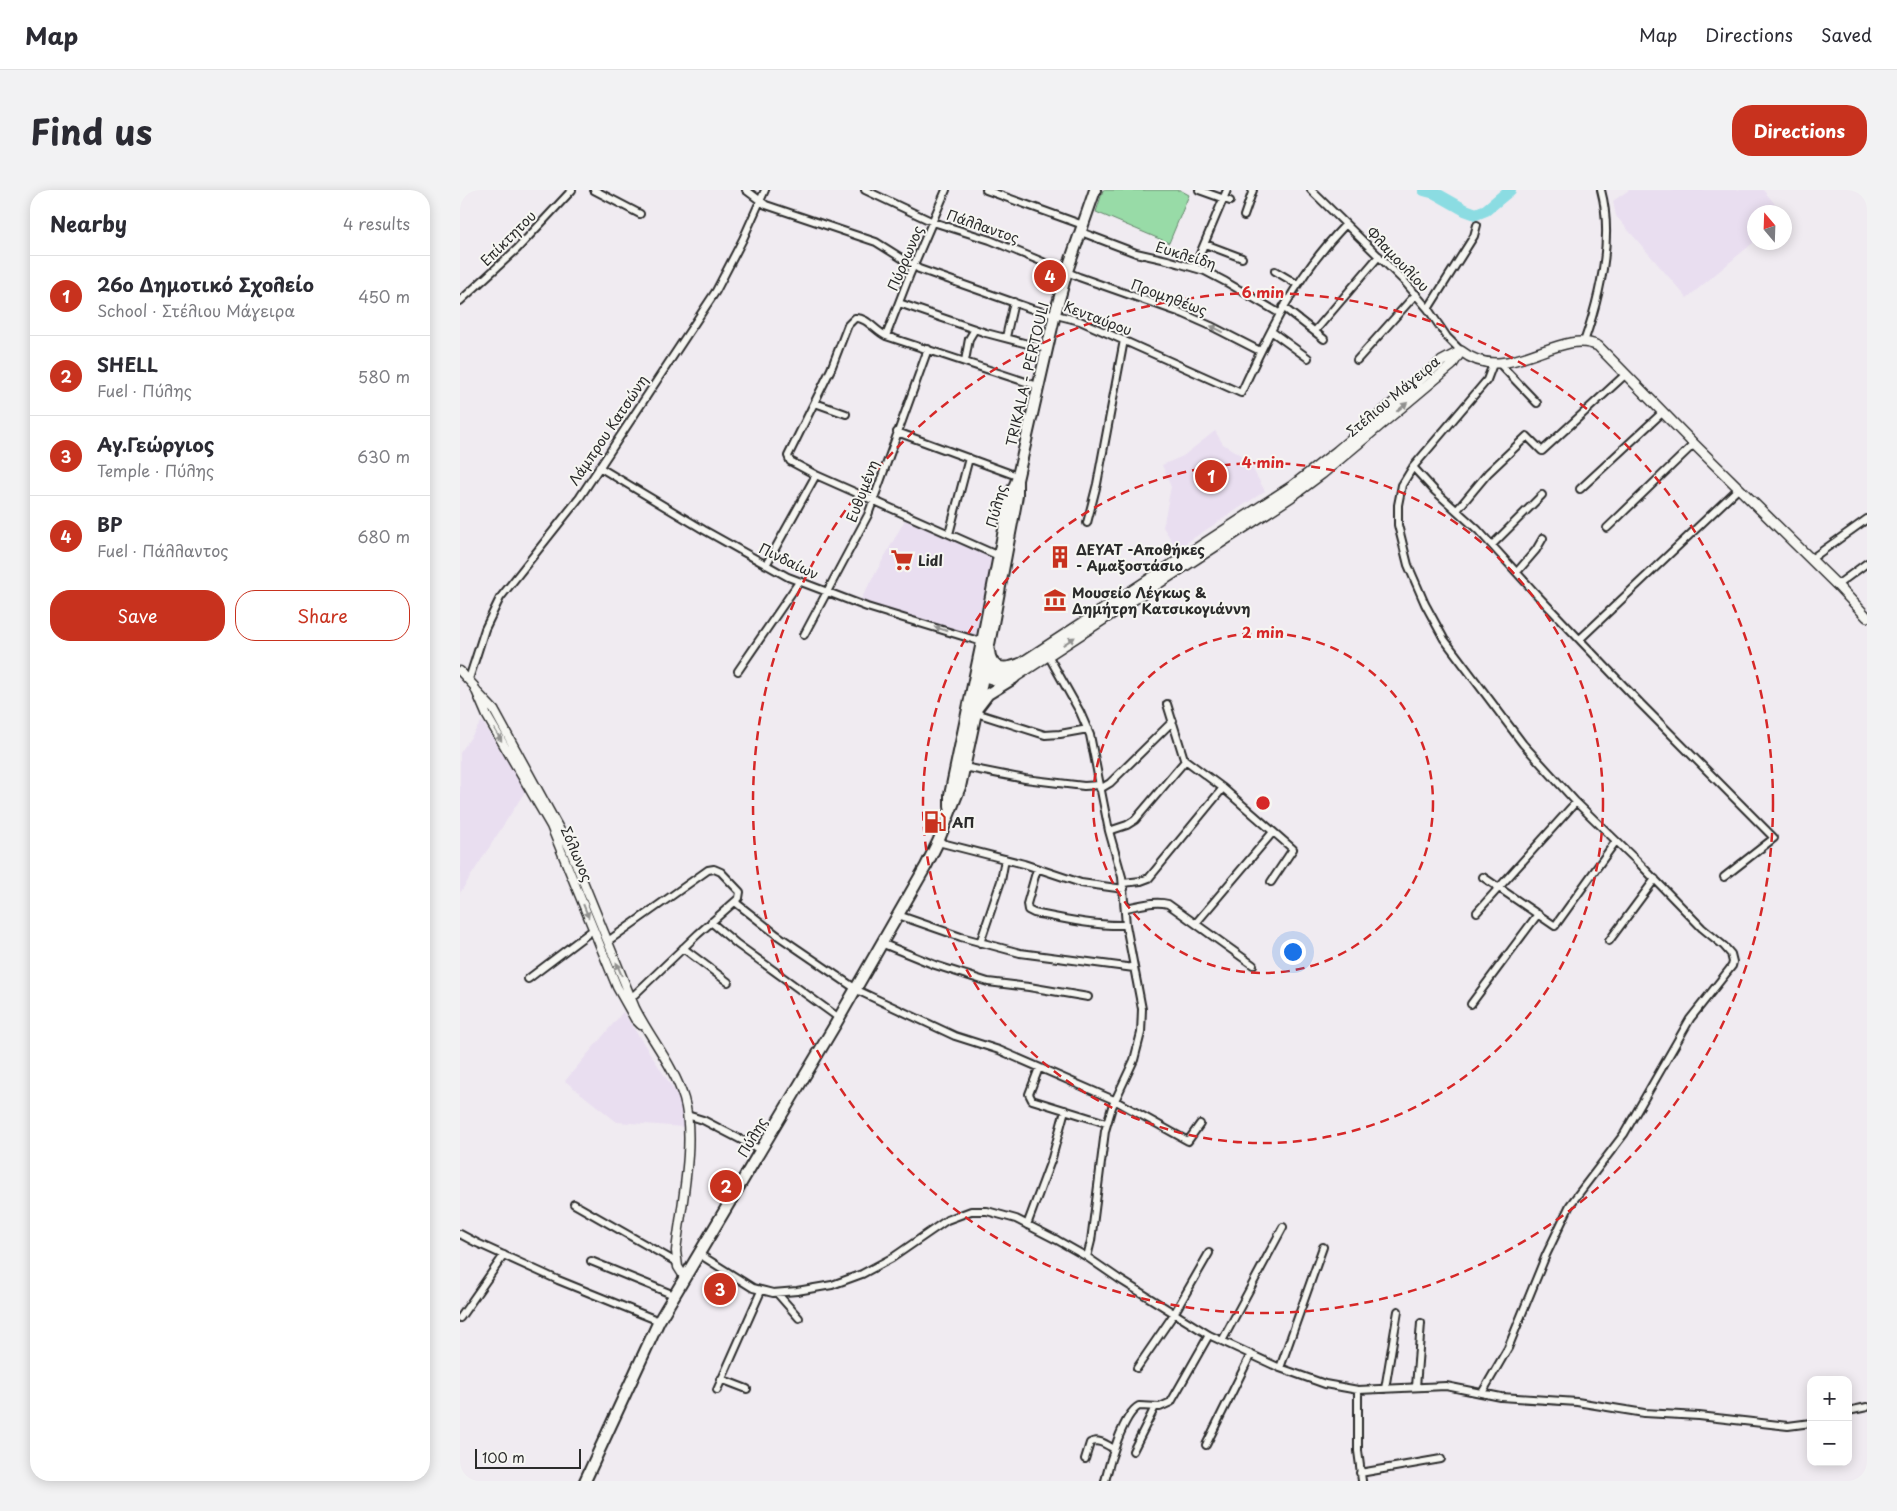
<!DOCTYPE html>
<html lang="en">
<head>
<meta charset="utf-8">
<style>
  body { margin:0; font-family:"Playpen Sans",sans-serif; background:#f2f2f3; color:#2b2b33 }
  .controls { position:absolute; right:15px; bottom:15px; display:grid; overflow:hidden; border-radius:10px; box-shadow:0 2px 12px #0003 }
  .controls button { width:45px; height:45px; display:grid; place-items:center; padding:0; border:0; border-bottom:1px solid #e1e1e2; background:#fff; color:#2b2b33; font:25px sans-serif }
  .compass { position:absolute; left:1287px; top:15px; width:45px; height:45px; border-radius:50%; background:#fff; box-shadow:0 2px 12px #0003; rotate:341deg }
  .scale { position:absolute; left:15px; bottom:12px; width:106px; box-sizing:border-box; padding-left:5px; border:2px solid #2b2b2b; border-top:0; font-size:14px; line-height:18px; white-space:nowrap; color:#2b2b2b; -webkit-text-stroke:4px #f6f6f2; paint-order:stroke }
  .you { position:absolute; left:832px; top:761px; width:18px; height:18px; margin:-12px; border:4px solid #fff; border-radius:50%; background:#1a73e8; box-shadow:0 0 0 8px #1a73e833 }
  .badge { display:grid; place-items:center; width:32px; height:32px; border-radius:50%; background:#c8321e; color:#fff; font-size:16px; font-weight:700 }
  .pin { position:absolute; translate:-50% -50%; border:2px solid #fff; box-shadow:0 1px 5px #0006 }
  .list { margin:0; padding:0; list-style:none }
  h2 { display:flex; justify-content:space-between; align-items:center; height:65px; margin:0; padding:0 20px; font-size:21px }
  h2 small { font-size:16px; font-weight:400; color:#7c7c81 }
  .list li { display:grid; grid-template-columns:32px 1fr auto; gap:15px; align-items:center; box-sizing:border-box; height:80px; padding:0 20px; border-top:1px solid #e1e1e2 }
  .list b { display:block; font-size:19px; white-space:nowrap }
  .list p { margin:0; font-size:16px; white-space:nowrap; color:#7c7c81 }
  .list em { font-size:16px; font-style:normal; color:#7c7c81 }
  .actions { display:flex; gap:10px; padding:15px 20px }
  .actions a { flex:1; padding:11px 0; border:1px solid #c8321e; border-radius:20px; text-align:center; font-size:18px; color:#c8321e }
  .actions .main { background:#c8321e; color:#fff }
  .map { position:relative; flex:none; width:1407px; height:1291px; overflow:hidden; border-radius:20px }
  header { display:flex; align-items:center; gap:30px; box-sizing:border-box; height:70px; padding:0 25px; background:#fff; border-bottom:1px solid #e1e1e2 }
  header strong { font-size:24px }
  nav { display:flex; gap:28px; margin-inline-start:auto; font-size:18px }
  .intro { display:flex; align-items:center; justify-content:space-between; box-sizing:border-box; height:120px; padding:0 30px }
  h1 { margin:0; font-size:35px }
  .button { padding:12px 22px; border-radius:20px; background:#c8321e; color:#fff; font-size:18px; font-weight:700 }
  main { display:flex; gap:30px; padding:0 30px }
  aside { flex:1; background:#fff; border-radius:20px; box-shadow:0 2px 12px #0003 }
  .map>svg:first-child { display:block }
</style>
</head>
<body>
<header>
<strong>Map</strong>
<nav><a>Map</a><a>Directions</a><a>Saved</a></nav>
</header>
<div class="intro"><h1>Find us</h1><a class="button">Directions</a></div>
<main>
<aside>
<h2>Nearby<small>4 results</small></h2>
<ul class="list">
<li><span class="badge">1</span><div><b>26ο Δημοτικό Σχολείο</b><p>School · Στέλιου Μάγειρα</p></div><em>450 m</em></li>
<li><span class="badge">2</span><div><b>SHELL</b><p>Fuel · Πύλης</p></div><em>580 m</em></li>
<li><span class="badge">3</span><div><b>Αγ.Γεώργιος</b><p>Temple · Πύλης</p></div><em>630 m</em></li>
<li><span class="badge">4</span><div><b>BP</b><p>Fuel · Πάλλαντος</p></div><em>680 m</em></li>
</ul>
<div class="actions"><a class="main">Save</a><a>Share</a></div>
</aside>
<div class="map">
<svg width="1407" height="1291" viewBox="0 0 1407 1291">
  <rect width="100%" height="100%" fill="#f0ebf1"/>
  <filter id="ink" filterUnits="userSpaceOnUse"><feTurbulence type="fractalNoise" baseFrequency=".02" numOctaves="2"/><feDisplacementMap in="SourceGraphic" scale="10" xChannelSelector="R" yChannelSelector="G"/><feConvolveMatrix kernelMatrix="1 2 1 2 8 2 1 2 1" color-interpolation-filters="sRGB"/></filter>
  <g filter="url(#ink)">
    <path fill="#e9def0" d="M1169 0H1303L1322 22H1294V52L1227 108 1156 26 1153 11Z
      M755 241 763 254 787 269 805 301 717 359 703 337 711 297 702 275 723 266Z
      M446 328 534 367 518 447 400 411Z
      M22 531 66 600 0 703V563Z
      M163 822 218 906 222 915 224 937 157 932 105 891Z"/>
    <path fill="#98dba7" stroke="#628369" d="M643 0H720L729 5 709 53 636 22Z"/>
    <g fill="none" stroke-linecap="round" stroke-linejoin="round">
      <path stroke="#8bdce2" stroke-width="12" d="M964 0 975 3 1005 20 1016 24 1026 20 1050 0"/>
      <defs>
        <path id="minor" d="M134 0 180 24
          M286 0 306 15 416 52 459 79 572 119 620 131 781 203C810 140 836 86 885 35
          M405 0 473 32 530 50 619 87 724 124 751 136 800 161
          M526 0 623 35
          M739 0 770 11
          M851 0 945 92 968 119 987 147 1001 161
          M784 26 793 0
          M621 42 676 63 707 70 745 81 766 92 819 123
          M745 54 782 68
          M734 78 767 0
          M815 81 837 94
          M0 111 57 59 112 0
          M439 113 526 143 587 159
          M823 117 864 149
          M968 119 1014 46 1017 35
          M811 141 848 168
          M855 141 919 66
          M426 146 450 84 486 0
          M546 147 554 112
          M1124 152C1140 106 1154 48 1141 0
          M897 170 956 104
          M505 171 509 149 515 139
          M1039 173 1077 213
          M355 213 386 224
          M437 242 557 286
          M139 277 244 340 328 387 407 417 522 452
          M953 277 975 301 1018 340 1078 406 1181 514 1314 648 1264 687
          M1120 299 1203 222
          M998 319 1028 283 1067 246 1082 261 1166 184
          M627 333 637 294 664 150
          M1147 338 1234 254
          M489 344 509 268
          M1032 355 1082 305
          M541 367 356 285 330 271 328 266 371 179 388 135 395 128C407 127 415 141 426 146L578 196
          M1351 369 1407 329
          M306 375 356 285
          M1057 382 1076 360 1083 348
          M1377 395 1407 373
          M344 445 408 325 468 159
          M1120 449 1278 299
          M588 465 620 522 630 545 649 641 662 687 666 735 682 819 681 843 674 870 652 917 645 941 631 1051 627 1067
          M278 481 339 392
          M9 489 25 439 40 408 120 307 256 101 283 49 305 0
          M707 514 724 569 763 598 833 659 811 692
          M516 523 585 545 600 544 628 539
          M504 577 565 589 624 596 640 595
          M640 599 650 593 713 531
          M649 641 667 635 675 630 725 571
          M478 652 564 674 621 693 664 699
          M577 679 567 714 568 720 574 723C604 729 635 736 666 735
          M1023 687 1095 736 1156 651
          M663 693 681 691 689 688 763 598
          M275 712 317 745 399 801 495 846 539 860 654 910 728 951 740 934
          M665 718C679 716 694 710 708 714L793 775
          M1017 722 1116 612
          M438 725 501 747 560 763 674 778
          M251 732 277 754 379 828
          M736 733 813 642
          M148 751 248 680 254 679 261 682 280 702 279 708 238 744 171 808
          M1149 751 1195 689
          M421 753 475 775 528 792 569 797 628 807
          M520 753 541 691 545 669
          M223 758 268 792
          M68 789 134 739
          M1011 814 1078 724
          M579 878 569 904 572 910 646 933
          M227 925 243 930 301 960
          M114 1014 216 1072
          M567 1035 592 968 605 920
          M0 1044 17 1053 98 1090 199 1131
          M239 1064 293 1098 313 1103 337 1101 372 1095 402 1084 432 1068 487 1030 511 1021H527L556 1029 597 1050 627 1067 659 1089 749 1145 820 1178 865 1194 898 1200 986 1196 1041 1207 1117 1212 1184 1223 1239 1226 1328 1236 1351 1233
          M131 1071 214 1105
          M317 1103 339 1128
          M0 1128 44 1065
          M762 1151 823 1037
          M677 1178 714 1124 749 1063
          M820 1178 863 1057
          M261 1189 287 1199
          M956 1197 961 1133
          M925 1199 938 1121
          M257 1200 301 1101
          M898 1200V1261L902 1291
          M1022 1203 1048 1158 1086 1065 1110 1015 1164 944 1230 829 1272 776 1273 772 1271 764 1264 756 1242 738 1176 670 1116 612 1063 554 984 449 965 414 948 375 938 335V315L942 295 953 277 1027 190 1033 174
          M1388 1221 1407 1217
          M746 1255 791 1164
          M673 1261 695 1217
          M625 1269 630 1253C638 1248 647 1255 654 1259
          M900 1283 981 1269
          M645 1291C649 1274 663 1224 679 1216L700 1217 711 1212 749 1145"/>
        <path id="tertiary" d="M0 481 14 496 27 526 91 636 157 797 175 829 181 835
          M16 501 34 520 109 657 175 818C190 848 214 876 224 909 236 950 221 1017 216 1061L218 1077 225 1088"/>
        <path id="secondary" d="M1001 161C1048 198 1099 136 1138 156L1234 254 1377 395 1407 427
          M517 478 537 482 550 480 832 296 877 261 982 171 1001 161
          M518 485 538 491 554 488 831 307 862 284 992 175 1001 161"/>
        <path id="primary" d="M529 461C531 480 544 480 560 474
          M518 517 528 504 554 488
          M490 617V605L522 452 551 304 557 290 595 124 607 81 635 0
          M125 1291 199 1131 375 835 466 676 478 652 500 597 517 518 555 317 557 305V290"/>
      </defs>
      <use href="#minor" stroke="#2b2b2b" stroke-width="10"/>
      <use href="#tertiary" stroke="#2b2b2b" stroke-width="11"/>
      <use href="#secondary" stroke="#2b2b2b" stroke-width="12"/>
      <use href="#primary" stroke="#2b2b2b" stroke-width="14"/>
      <use href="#minor" stroke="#f6f6f2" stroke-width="6"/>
      <use href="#tertiary" stroke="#f6f6f2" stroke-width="8"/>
      <use href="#secondary" stroke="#f6f6f2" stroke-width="9"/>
      <use href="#primary" stroke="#f6f6f2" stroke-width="10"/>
    </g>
    <defs><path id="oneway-solid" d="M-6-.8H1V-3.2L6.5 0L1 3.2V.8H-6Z" transform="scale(1.25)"/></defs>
    <g fill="#90908e">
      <use href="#oneway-solid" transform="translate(757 139) rotate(-154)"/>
      <use href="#oneway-solid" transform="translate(942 217) rotate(-40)"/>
      <use href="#oneway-solid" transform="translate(481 439) rotate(-163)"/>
      <use href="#oneway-solid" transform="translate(609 451) rotate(-33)"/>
      <use href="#oneway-solid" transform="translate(38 545) rotate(59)"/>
      <use href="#oneway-solid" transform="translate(126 721) rotate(68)"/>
      <use href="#oneway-solid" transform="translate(159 779) rotate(-113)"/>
    </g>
  </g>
  <g fill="none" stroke="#d62828" stroke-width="2.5" stroke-dasharray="9 6">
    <circle cx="803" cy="613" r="170"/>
    <circle cx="803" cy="613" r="340"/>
    <circle cx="803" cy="613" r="510"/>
  </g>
  <defs>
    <symbol id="building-bare" viewBox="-9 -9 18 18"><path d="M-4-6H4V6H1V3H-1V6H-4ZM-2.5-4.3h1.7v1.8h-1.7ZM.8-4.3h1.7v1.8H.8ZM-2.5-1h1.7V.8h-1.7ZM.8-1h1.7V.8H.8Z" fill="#c8321e" stroke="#f6f6f2" stroke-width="2.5" paint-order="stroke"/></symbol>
    <symbol id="supermarket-bare" viewBox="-9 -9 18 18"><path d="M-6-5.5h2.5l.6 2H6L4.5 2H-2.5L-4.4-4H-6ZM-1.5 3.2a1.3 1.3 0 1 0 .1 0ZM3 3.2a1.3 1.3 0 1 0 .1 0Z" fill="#c8321e" stroke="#f6f6f2" stroke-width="2.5" paint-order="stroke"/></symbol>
    <symbol id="museum-bare" viewBox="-9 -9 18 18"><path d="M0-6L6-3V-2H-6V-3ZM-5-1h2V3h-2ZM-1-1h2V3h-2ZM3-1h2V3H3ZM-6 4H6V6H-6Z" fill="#c8321e" stroke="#f6f6f2" stroke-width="2.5" paint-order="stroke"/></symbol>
    <symbol id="fuel-bare" viewBox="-9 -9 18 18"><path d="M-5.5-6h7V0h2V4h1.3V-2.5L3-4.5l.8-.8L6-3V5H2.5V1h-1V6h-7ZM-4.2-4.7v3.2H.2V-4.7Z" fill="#c8321e" stroke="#f6f6f2" stroke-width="2.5" paint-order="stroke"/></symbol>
  </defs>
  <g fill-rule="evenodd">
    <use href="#building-bare" x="584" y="351" width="32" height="32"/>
    <use href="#supermarket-bare" x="426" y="354" width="32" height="32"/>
    <use href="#museum-bare" x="579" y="394" width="32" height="32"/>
    <use href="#fuel-bare" x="459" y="616" width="32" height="32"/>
  </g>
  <g text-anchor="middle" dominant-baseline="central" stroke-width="4" stroke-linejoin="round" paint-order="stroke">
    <g font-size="14" fill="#2b2b2b" stroke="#f6f6f2">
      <text transform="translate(523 36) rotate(19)">Πάλλαντος</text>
      <text transform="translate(48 48) rotate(-45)">Επίκτητου</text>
      <text transform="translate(726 65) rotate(17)">Ευκλείδη</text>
      <text transform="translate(445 68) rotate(-67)">Πύρρωνος</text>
      <text transform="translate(938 69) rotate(46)">Φλαμουλίου</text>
      <text transform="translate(709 107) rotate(20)">Προμηθέως</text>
      <text transform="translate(638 128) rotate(21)">Κενταύρου</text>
      <text transform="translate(567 184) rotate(-77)">TRIKALA - PERTOULI</text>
      <text transform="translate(933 206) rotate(-40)">Στέλιου Μάγειρα</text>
      <text transform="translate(148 240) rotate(-56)">Λάμπρου Κατσώνη</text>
      <text transform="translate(402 301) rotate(-69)">Ευθυμένη</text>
      <text transform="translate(536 316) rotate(-75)">Πύλης</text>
      <text transform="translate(329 371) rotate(26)">Πινδαίων</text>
      <text transform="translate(117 664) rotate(67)">Σόλωνος</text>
      <text transform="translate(292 947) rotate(-60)">Πύλης</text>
    </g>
    <g font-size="14" font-weight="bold" fill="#2b2b2b" stroke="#f6f6f2" text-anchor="start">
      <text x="616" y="359">ΔΕΥΑΤ -Αποθήκες<tspan x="616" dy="16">- Αμαξοστάσιο</tspan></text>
      <text x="458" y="370">Lidl</text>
      <text x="612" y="402">Μουσείο Λέγκως &amp;<tspan x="612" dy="16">Δημήτρη Κατσικογιάννη</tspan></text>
      <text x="492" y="632">ΑΠ</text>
    </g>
  </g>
  <circle cx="803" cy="613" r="8" fill="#d62828" stroke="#f6f6f2" stroke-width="2.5"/>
  <g font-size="15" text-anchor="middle" font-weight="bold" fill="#d62828" stroke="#f6f6f2" stroke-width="4" stroke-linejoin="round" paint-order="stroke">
    <text x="803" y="108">6 min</text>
    <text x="803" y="278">4 min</text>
    <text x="803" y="448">2 min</text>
  </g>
</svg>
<div class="controls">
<button>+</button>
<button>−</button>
</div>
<svg class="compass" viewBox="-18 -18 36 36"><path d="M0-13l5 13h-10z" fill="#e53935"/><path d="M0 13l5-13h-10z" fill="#7c7c81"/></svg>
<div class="scale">100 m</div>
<div class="you"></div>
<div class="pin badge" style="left:751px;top:286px">1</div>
<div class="pin badge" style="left:266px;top:996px">2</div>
<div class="pin badge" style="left:260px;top:1099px">3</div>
<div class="pin badge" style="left:590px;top:86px">4</div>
</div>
</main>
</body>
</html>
